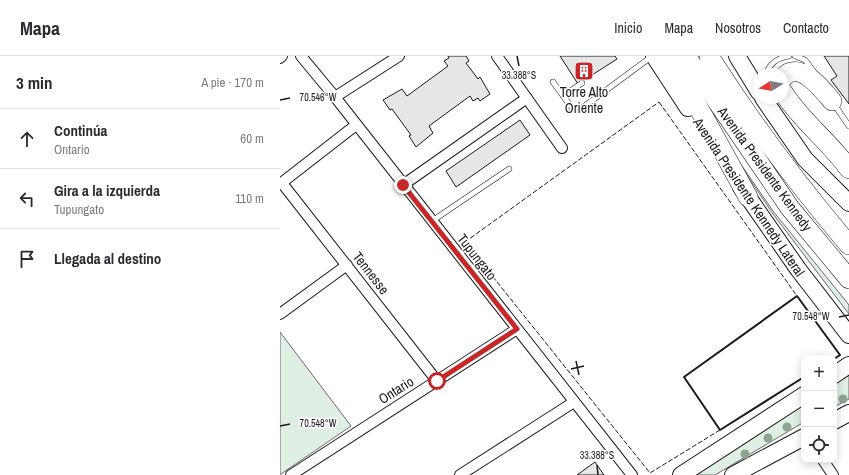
<!DOCTYPE html>
<html lang="es">
<head>
<meta charset="utf-8">
<style>
  body { margin:0; font-family:"Archivo Narrow",sans-serif; background:#f2f2f3; color:#2b2b33 }
  .controls { position:absolute; right:12px; bottom:12px; display:grid; overflow:hidden; border-radius:8px; box-shadow:0 2px 10px #0003 }
  .controls button { width:36px; height:36px; display:grid; place-items:center; padding:0; border:0; border-bottom:1px solid #e1e1e2; background:#fff; color:#2b2b33; font:20px sans-serif }
  .compass { position:absolute; left:473px; top:12px; width:36px; height:36px; border-radius:50%; background:#fff; box-shadow:0 2px 10px #0003; rotate:259deg }
  .stop { position:absolute; width:12px; height:12px; margin:-9px; border:3px solid #c62828; border-radius:50%; background:#fff }
  .stop.end { background:#c62828; border-color:#fff; box-shadow:0 1px 4px #0008 }
  .list { margin:0; padding:0; list-style:none }
  h2 { display:flex; justify-content:space-between; align-items:center; height:52px; margin:0; padding:0 16px; font-size:17px }
  h2 small { font-size:13px; font-weight:400; color:#7c7c81 }
  .list li { display:grid; grid-template-columns:26px 1fr auto; gap:12px; align-items:center; box-sizing:border-box; height:60px; padding:0 16px; border-top:1px solid #e1e1e2 }
  .list b { display:block; font-size:15px; white-space:nowrap }
  .list p { margin:0; font-size:13px; white-space:nowrap; color:#7c7c81 }
  .list em { font-size:13px; font-style:normal; color:#7c7c81 }
  .icon { flex:none; width:22px; height:22px; fill:none; stroke:currentColor; stroke-width:2; stroke-linecap:round; stroke-linejoin:round }
  .map { position:relative; flex:none; width:569px; height:419px; overflow:hidden }
  header { display:flex; align-items:center; gap:24px; box-sizing:border-box; height:56px; padding:0 20px; background:#fff; border-bottom:1px solid #e1e1e2 }
  header strong { font-size:19px }
  nav { display:flex; gap:22px; margin-inline-start:auto; font-size:14px }
  main { display:flex }
  aside { flex:1; background:#fff }
  .map>svg:first-child { display:block }
</style>
</head>
<body>
<header>
<strong>Mapa</strong>
<nav><a>Inicio</a><a>Mapa</a><a>Nosotros</a><a>Contacto</a></nav>
</header>
<main>
<aside>
<h2>3 min<small>A pie · 170 m</small></h2>
<ul class="list">
<li><svg class="icon" aria-label="ahead" viewBox="0 0 24 24"><path d="M12 20V5M6 11l6-6 6 6"/></svg><div><b>Continúa</b><p>Ontario</p></div><em>60 m</em></li>
<li><svg class="icon" aria-label="left" viewBox="0 0 24 24"><path d="M17 20v-9H6M10 6l-5 5 5 5"/></svg><div><b>Gira a la izquierda</b><p>Tupungato</p></div><em>110 m</em></li>
<li><svg class="icon" aria-label="arrive" viewBox="0 0 24 24"><path d="M6 21V4h12l-3 4 3 4H6"/></svg><div><b>Llegada al destino</b></div></li>
</ul>
</aside>
<div class="map">
<svg width="569" height="419" viewBox="0 0 569 419">
  <rect width="100%" height="100%" fill="#fff"/>
  <path fill="#e0efe3" stroke="#6a6a6a" d="M422 52 493 155 569 249V258L493 158Z
    M0 276 71 370 1 418H0Z
    M569 319V343L554 351V328Z
    M524 347V366L435 419H414Z"/>
  <path fill="#e6e6e6" stroke="#1a1a1a" d="M168 0H186L189 5 186 7 198 23 200 21 210 38 200 45 198 42 193 45 190 40 149 70 153 77 136 91 129 80 131 79 112 53 110 54 103 44 122 33 127 40 168 10 164 5 169 2Z
    M280 0H335L337 3 298 28Z
    M544 0H569V48L551 24 557 20Z
    M240 64 250 79 176 131 166 115Z
    M315 406 324 419H297Z"/>
  <g fill="none" stroke-linecap="round" stroke-linejoin="round">
    <defs>
      <path id="lane" d="M515 0 525 4 534 16
        M486 18C490 7 497 2 509 0
        M273 26 292 52H302L371 1
        M283 40 302 27
        M554 48 569 70
        M152 165 229 113"/>
      <path id="street" d="M21 0 55 41 352 419
        M217 0 282 92
        M0 2 2 0
        M55 41 119 0
        M2 127 157 325
        M0 128 76 69
        M123 129 247 42
        M0 258 67 209
        M543 404 553 419
        M11 419 237 273
        M180 419 294 346"/>
      <path id="primary" d="M374 0 408 52
        M457 0 479 36
        M483 42 525 103 569 147
        M461 131 518 213 569 279
        M554 319 569 309
        M554 365 569 357
        M401 419 524 339
        M453 419 524 381"/>
      <path id="highway" d="M387 0 425 63 468 141
        M406 0 510 152 569 223
        M429 0C471 66 519 130 569 189
        M503 22C518 2 543 34 552 45
        M503 36C521 65 549 85 569 113"/>
    </defs>
    <use href="#lane" stroke="#1a1a1a" stroke-width="6"/>
    <use href="#street" stroke="#1a1a1a" stroke-width="12"/>
    <use href="#primary" stroke="#1a1a1a" stroke-width="18"/>
    <use href="#highway" stroke="#1a1a1a" stroke-width="20"/>
    <use href="#lane" stroke="#fff" stroke-width="5"/>
    <use href="#street" stroke="#fff" stroke-width="10"/>
    <use href="#primary" stroke="#fff" stroke-width="16"/>
    <use href="#highway" stroke="#fff" stroke-width="19"/>
    <path stroke="#1a1a1a" stroke-width="1" stroke-dasharray="5 2" stroke-linecap="butt" d="M379 46 517 240 404 321 440 374 370 417 185 186Z"/>
    <path stroke="#1a1a1a" stroke-width="2" d="M524 321 440 374 404 321 517 240 560 299 554 303"/>
  </g>
  <g fill="#8aa48f">
    <circle cx="563" cy="343" r="4.5"/>
    <circle cx="507" cy="371" r="4.5"/>
    <circle cx="488" cy="382" r="4.5"/>
    <circle cx="465" cy="398" r="4.5"/>
  </g>
  <g fill="none" stroke-linecap="round" stroke-linejoin="round">
    <path stroke="#c62828" stroke-width="5" d="M123 129 237 273 157 325"/>
  </g>
  <path fill="none" stroke="#1a1a1a" stroke-width="1.5" d="M237 0 239 10M0 44 10 42M559 261 569 259M296 305 299 319M291 313 304 310M0 370 10 368M317 409 318 419"/>
  <defs>
    <symbol id="building-square" viewBox="-11 -11 22 22"><rect x="-9" y="-9" width="18" height="18" rx="4" fill="#c62828" stroke="#fff"/><path d="M-4-6H4V6H1V3H-1V6H-4ZM-2.5-4.3h1.7v1.8h-1.7ZM.8-4.3h1.7v1.8H.8ZM-2.5-1h1.7V.8h-1.7ZM.8-1h1.7V.8H.8Z" fill="#fff"/></symbol>
  </defs>
  <g fill-rule="evenodd">
    <use href="#building-square" x="293" y="4" width="22" height="22"/>
  </g>
  <g text-anchor="middle" dominant-baseline="central" stroke-width="3" stroke-linejoin="round" paint-order="stroke">
    <g font-size="14" fill="#1a1a1a" stroke="#fff">
      <text x="304" y="36">Torre Alto<tspan x="304" dy="16">Oriente</tspan></text>
    </g>
    <g font-size="14" fill="#1a1a1a" stroke="#fff">
      <text transform="translate(485 113) rotate(54)">Avenida Presidente Kennedy</text>
      <text transform="translate(469 141) rotate(56)">Avenida Presidente Kennedy Lateral</text>
      <text transform="translate(197 201) rotate(52)">Tupungato</text>
      <text transform="translate(91 217) rotate(52)">Tennesse</text>
      <text transform="translate(116 334) rotate(-32)">Ontario</text>
    </g>
  </g>
  <g font-size="10" text-anchor="middle" fill="#1a1a1a" stroke="#fff" stroke-width="3" stroke-linejoin="round" paint-order="stroke">
    <text x="239" y="23">33.388°S</text>
    <text x="38" y="45">70.546°W</text>
    <text x="531" y="264">70.548°W</text>
    <text x="38" y="371">70.548°W</text>
    <text x="317" y="403">33.388°S</text>
  </g>
</svg>
<div class="controls">
<button>+</button>
<button>−</button>
<button><svg class="icon" aria-label="locate" viewBox="0 0 24 24"><circle cx="12" cy="12" r="6"/><path d="M12 2v4M12 18v4M2 12h4M18 12h4"/></svg></button>
</div>
<svg class="compass" viewBox="-18 -18 36 36"><path d="M0-13l5 13h-10z" fill="#e53935"/><path d="M0 13l5-13h-10z" fill="#7c7c81"/></svg>
<div class="stop" style="left:157px;top:325px"></div>
<div class="stop end" style="left:123px;top:129px"></div>
</div>
</main>
</body>
</html>
